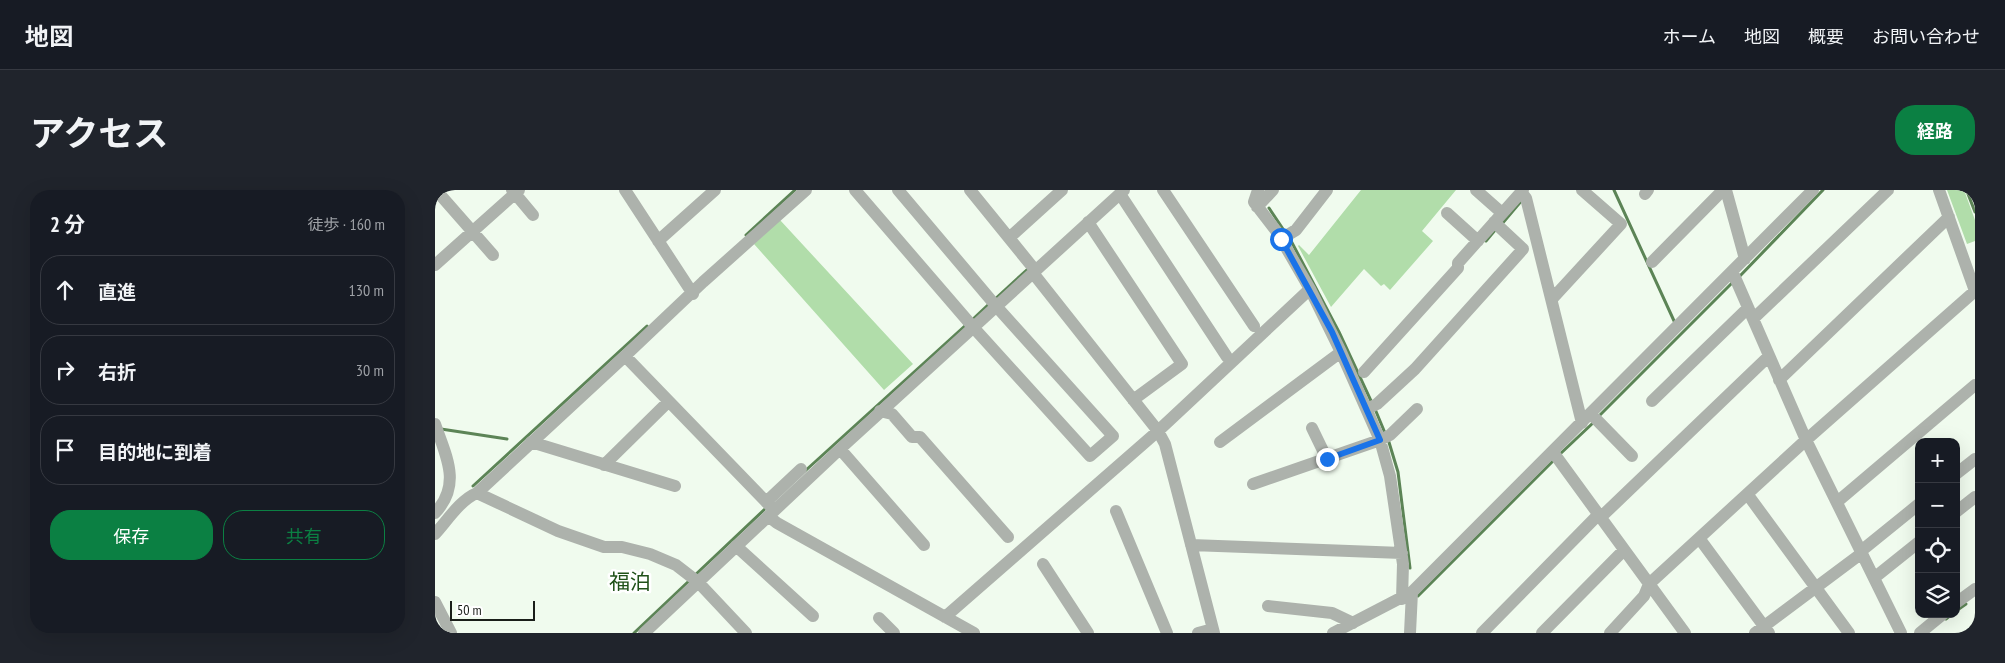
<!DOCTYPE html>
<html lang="ja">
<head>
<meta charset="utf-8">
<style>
  body { margin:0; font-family:"PT Sans Narrow","Noto Sans JP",sans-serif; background:#20242c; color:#f1f3f6 }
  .controls { position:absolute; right:15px; bottom:15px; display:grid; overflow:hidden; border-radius:10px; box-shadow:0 5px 20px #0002 }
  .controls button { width:45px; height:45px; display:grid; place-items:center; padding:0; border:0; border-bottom:1px solid #363941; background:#171b24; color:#f1f3f6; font:25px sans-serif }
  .scale { position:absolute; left:15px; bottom:12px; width:85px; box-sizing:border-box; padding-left:5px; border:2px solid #1a1e19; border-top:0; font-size:14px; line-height:18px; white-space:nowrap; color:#1a1e19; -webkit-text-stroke:4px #fff; paint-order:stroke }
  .stop { position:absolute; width:15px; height:15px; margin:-11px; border:4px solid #1a73e8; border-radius:50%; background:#fff }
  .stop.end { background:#1a73e8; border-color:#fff; box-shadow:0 1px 5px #0008 }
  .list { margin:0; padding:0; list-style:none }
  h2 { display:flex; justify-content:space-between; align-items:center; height:65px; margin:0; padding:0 20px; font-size:21px }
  h2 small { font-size:16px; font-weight:400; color:#9ea1a6 }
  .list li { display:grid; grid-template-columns:32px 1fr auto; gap:15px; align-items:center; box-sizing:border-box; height:70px; margin:0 10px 10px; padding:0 10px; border:1px solid #363941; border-radius:20px }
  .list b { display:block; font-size:19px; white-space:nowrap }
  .list em { font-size:16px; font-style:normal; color:#9ea1a6 }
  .actions { display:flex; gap:10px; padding:15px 20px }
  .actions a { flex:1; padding:11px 0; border:1px solid #0b8043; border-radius:20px; text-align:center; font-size:18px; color:#0b8043 }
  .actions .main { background:#0b8043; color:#fff }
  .icon { flex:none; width:28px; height:28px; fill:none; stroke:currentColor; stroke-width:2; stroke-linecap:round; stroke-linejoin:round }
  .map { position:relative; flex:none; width:1540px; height:443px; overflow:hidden; border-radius:20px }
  header { display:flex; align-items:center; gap:30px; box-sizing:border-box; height:70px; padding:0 25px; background:#171b24; border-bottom:1px solid #363941 }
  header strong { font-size:24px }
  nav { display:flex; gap:28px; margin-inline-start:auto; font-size:18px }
  .intro { display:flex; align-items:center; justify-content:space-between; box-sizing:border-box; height:120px; padding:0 30px }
  h1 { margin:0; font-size:35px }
  .button { padding:12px 22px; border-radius:20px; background:#0b8043; color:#fff; font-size:18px; font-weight:700 }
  main { display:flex; gap:30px; padding:0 30px }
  aside { flex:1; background:#171b24; border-radius:20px; box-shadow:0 5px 20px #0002 }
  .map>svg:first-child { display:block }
</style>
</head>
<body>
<header>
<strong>地図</strong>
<nav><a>ホーム</a><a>地図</a><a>概要</a><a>お問い合わせ</a></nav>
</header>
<div class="intro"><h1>アクセス</h1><a class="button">経路</a></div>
<main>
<aside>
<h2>2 分<small>徒歩 · 160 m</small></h2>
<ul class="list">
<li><svg class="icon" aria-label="ahead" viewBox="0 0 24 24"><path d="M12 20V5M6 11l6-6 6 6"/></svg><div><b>直進</b></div><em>130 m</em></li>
<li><svg class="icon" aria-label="right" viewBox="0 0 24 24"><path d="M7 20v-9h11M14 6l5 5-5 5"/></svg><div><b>右折</b></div><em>30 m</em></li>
<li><svg class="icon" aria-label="arrive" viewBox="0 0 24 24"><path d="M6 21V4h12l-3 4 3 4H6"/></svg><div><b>目的地に到着</b></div></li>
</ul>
<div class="actions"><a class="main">保存</a><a>共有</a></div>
</aside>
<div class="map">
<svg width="1540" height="443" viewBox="0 0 1540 443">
  <rect width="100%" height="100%" fill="#f0fbee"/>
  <path fill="#b1ddaa" d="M926 0H1021L987 41 998 51 955 100 949 94 946 96 929 79 896 117 863 56 864 55 874 65Z
    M1512 0H1529L1540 30V51L1532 54Z
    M345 30 478 174 449 200 319 54Z"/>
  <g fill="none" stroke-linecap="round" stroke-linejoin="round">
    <path stroke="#5c8456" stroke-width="3" d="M1179 0 1240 133
      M1533 4 1540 22
      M834 18 850 42
      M1066 35 1088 9
      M311 45 360 0
      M854 47 904 142 937 213
      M1051 51 1061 39
      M1303 88 1388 0
      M559 110 595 77
      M537 130 554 114
      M940 219 950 243
      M1163 227 1298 92
      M6 239 72 249
      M953 249 963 282 975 378
      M1124 265 1159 232
      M370 281 532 134
      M38 296 212 136
      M259 386 331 318
      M983 406 1119 270
      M1521 421 1531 414
      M1511 429 1517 424
      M199 443 255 390"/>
    <path stroke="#adb2ac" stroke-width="12" d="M1 0 58 65
      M77 0 98 25
      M190 0 258 104
      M420 0 538 137 655 266 678 246 561 116 463 0
      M535 0 600 80
      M728 0 819 136
      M823 0 819 12 842 42 875 99 906 162 945 250 955 286 968 374 967 409
      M1041 0 1067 23
      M1291 0 1310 69
      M1504 0 1540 101
      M1086 2 1091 8 1147 233
      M685 4 792 167
      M1210 4 1213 0
      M822 17 838 0
      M1012 23 1043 51
      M653 32 747 174 698 210
      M574 48 627 0
      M846 49 861 40 892 0
      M223 51 280 0
      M1217 72 1288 0
      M0 75 84 0
      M598 83 723 241 730 254 779 443
      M1298 83 1371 250 1466 443
      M1117 109 1186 34 1147 0
      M1318 129 1453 0
      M190 166 268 92 371 0
      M929 182 1023 78V73L1088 0
      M1344 190 1514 27
      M1217 211 1313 118
      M932 219 942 214 980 179 1088 59 1059 32
      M445 221 457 224 477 247H485L573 347
      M1156 224 1197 266
      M0 234C11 266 27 294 0 323
      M877 238 892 269
      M96 252 240 296
      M785 252 906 162
      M405 259 489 355
      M1118 262 1250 443
      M169 275 233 212
      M1521 284 1540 269
      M818 294 945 250 955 245 982 219
      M1313 305 1414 443
      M331 312 366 279
      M1402 312 1540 195
      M681 321 732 443
      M1521 322 1540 307
      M333 326 342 333 539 443
      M1165 328 1334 166
      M0 344C12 331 25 310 42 303
      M1264 348 1334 443
      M756 355 967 363
      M301 356 378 426
      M1426 361 1484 314
      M608 374 653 443
      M1439 388 1484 352
      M0 412 16 443
      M1521 413 1540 399
      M833 416 897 423 918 433
      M510 427 723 241 875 99
      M444 428 459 443
      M209 443 405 259 689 0
      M311 443 263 392 241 375 215 364 187 357H169L123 341 42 303 190 166 339 320
      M763 443 778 439
      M898 443 977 402 1378 0
      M975 443 977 402
      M1047 443 1163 325
      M1107 443 1189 360
      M1175 443 1209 406 1214 394 1371 250 1540 101
      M1320 443 1427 363
      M1485 443 1508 424"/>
    <path stroke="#6f786e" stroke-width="15" d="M1539 0 1540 2"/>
  </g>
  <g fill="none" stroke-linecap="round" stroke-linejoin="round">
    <path stroke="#1a73e8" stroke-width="6" d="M846 49 897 142 945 250 892 269"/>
  </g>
  <g text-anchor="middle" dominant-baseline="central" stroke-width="5" stroke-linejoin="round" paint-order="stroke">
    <g font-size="21" fill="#205119" stroke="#fff">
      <text x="195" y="391">福泊</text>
    </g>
  </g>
</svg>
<div class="controls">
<button>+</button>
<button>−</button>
<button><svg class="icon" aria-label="locate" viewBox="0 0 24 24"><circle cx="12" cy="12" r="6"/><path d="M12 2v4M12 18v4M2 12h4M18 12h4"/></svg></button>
<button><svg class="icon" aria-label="layers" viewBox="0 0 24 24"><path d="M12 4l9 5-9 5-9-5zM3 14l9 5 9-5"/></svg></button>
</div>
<div class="scale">50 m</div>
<div class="stop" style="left:846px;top:49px"></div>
<div class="stop end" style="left:892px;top:269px"></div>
</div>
</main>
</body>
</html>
